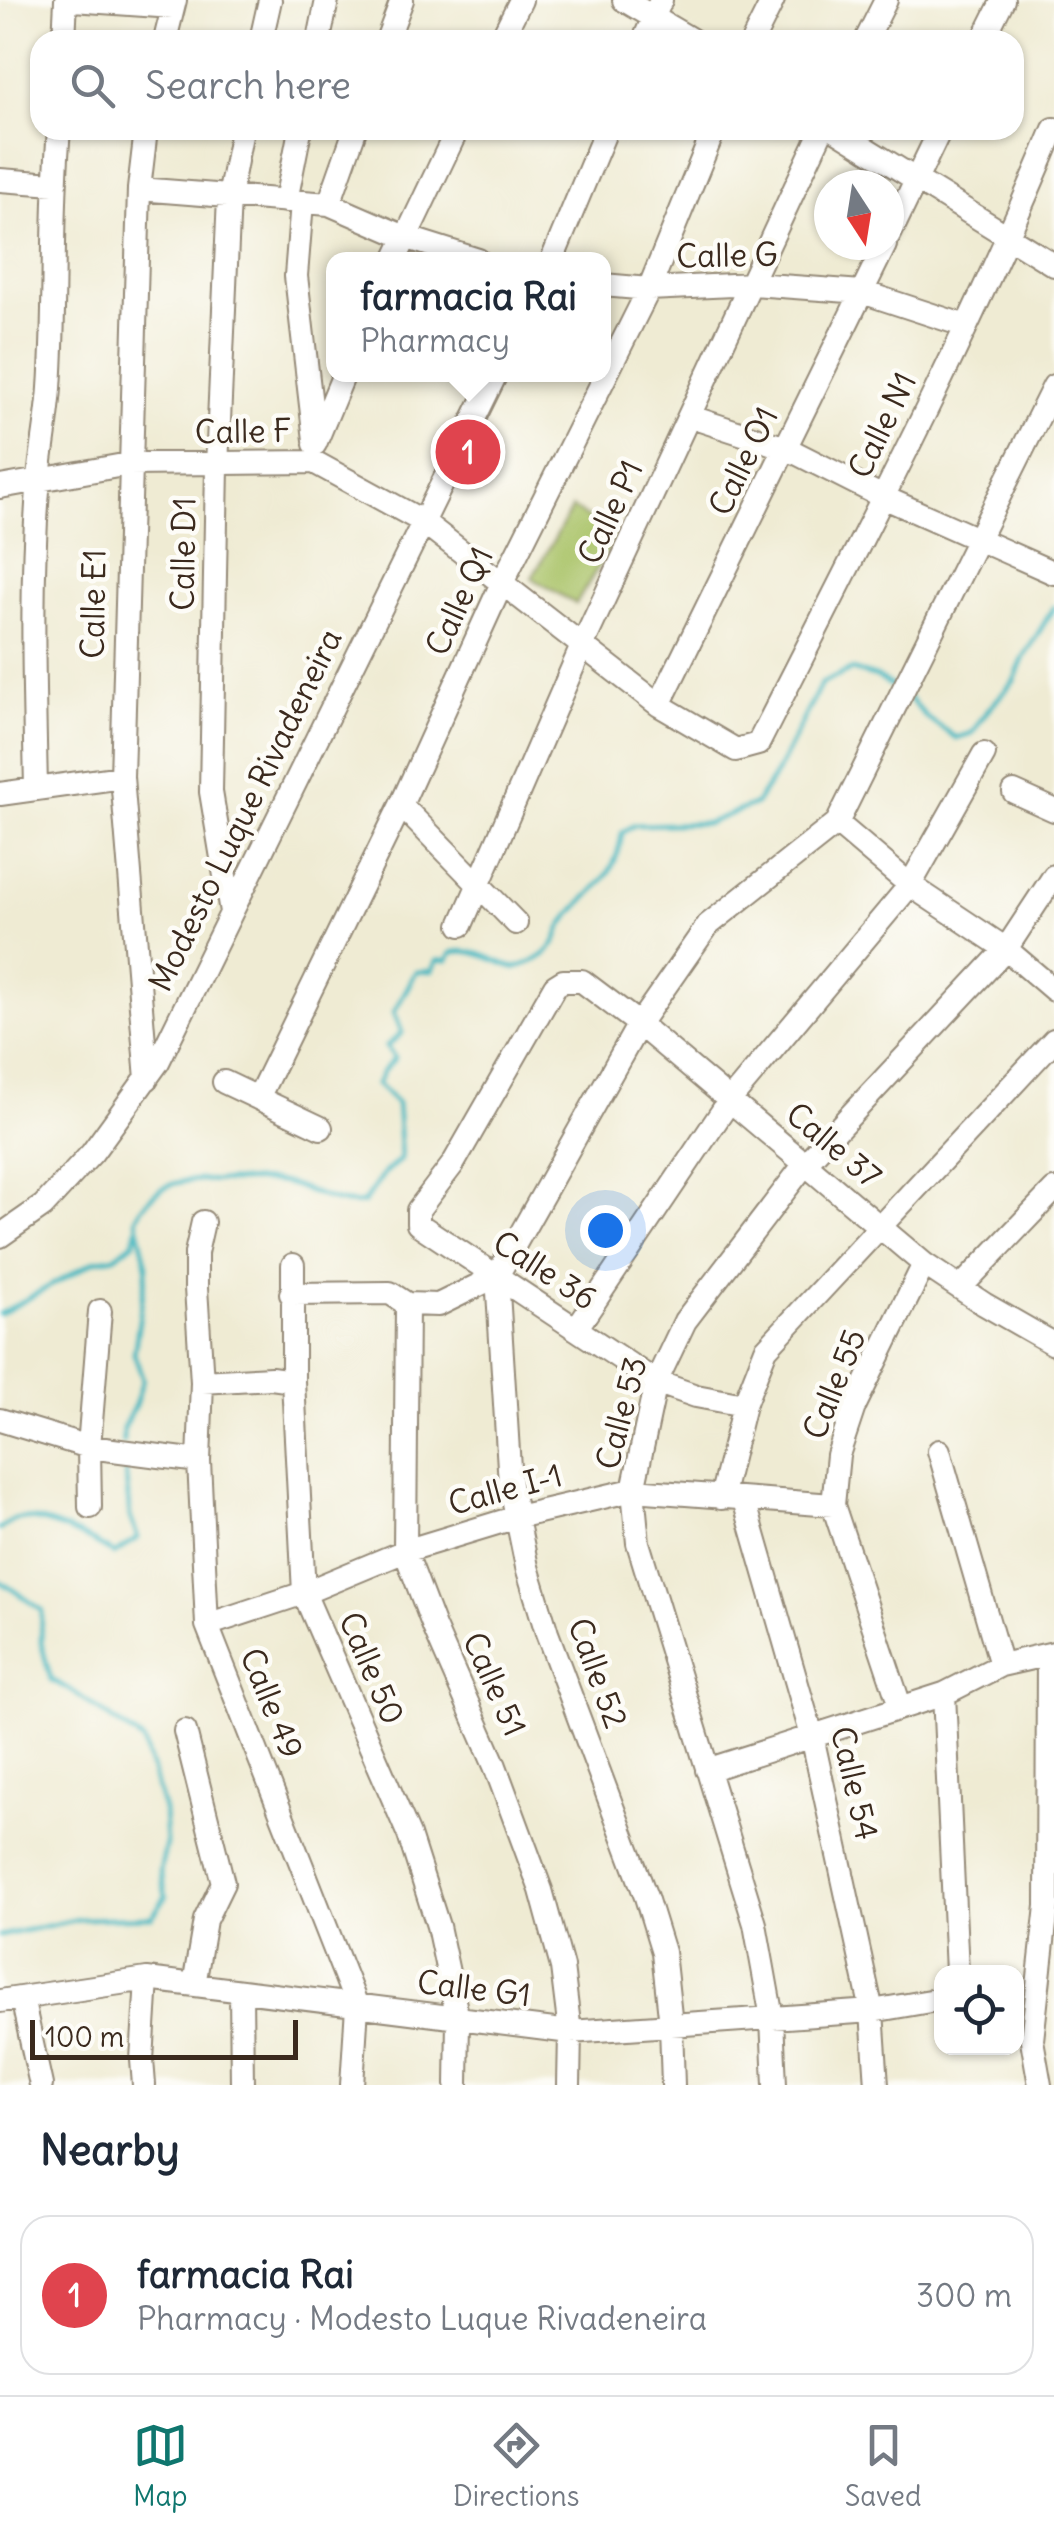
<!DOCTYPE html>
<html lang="en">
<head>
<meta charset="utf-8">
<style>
  body { margin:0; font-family:Delius,sans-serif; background:#f6f6f7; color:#1f2937 }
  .controls { position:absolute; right:30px; bottom:30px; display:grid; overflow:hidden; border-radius:20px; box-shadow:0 2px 8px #0004 }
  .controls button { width:90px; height:90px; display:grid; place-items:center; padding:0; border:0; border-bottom:2px solid #e0e1e3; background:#fff; color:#1f2937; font:50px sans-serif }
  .compass { position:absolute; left:814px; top:170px; width:90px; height:90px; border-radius:50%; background:#fff; box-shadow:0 2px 8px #0004; rotate:168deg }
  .scale { position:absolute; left:30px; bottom:25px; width:268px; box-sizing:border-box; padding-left:10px; border:5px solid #3b2a1e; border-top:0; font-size:28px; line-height:35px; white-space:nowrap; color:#3b2a1e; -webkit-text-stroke:8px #fdfcf7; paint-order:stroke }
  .you { position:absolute; left:605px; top:1230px; width:35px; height:35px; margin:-25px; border:8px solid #fff; border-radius:50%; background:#1a73e8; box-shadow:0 0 0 15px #1a73e833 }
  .badge { display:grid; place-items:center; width:65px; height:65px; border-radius:50%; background:#0f766e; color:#fff; font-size:32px; font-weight:700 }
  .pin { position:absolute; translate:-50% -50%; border:5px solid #fff; box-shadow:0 2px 10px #0006 }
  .popup { position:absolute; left:326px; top:252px; width:285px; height:130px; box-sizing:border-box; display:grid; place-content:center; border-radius:20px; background:#fff; filter:drop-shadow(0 2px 8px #0005); font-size:32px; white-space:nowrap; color:#747a83 }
  .popup b { font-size:38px; color:#1f2937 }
  .popup::after { content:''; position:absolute; left:50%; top:100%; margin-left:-20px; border:20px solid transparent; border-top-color:#fff }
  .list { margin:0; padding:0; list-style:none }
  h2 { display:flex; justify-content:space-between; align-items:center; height:130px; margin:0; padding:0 40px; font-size:42px }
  h2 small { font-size:32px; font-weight:400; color:#747a83 }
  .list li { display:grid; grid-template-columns:65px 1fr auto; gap:30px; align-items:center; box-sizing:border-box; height:160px; margin:0 20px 20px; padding:0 20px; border:2px solid #e0e1e3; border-radius:30px }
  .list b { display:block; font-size:38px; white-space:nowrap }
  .list p { margin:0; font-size:32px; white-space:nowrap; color:#747a83 }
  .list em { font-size:32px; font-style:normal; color:#747a83 }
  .icon { flex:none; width:55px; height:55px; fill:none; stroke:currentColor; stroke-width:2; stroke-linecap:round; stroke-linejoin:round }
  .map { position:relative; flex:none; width:1054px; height:2085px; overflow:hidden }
  .search { position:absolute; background:#fff; box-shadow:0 2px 8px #0004; left:30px; right:30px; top:30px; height:110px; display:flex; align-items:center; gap:25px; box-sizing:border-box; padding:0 35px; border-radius:30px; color:#747a83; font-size:38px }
  .sheet { height:310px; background:#fff }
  nav { display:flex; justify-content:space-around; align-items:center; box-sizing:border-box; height:140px; border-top:2px solid #e0e1e3; background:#fff; font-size:28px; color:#747a83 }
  nav a { display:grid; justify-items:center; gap:5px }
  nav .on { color:#0f766e }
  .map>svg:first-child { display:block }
</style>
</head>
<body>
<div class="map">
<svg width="1054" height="2085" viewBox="0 0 1054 2085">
  <rect width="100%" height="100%" fill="#fdfcf7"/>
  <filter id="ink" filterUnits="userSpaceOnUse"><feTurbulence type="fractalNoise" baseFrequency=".01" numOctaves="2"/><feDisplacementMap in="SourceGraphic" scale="20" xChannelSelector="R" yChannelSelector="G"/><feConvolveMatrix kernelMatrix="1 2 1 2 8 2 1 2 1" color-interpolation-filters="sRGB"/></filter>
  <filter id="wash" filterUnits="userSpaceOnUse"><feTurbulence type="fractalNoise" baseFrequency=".0048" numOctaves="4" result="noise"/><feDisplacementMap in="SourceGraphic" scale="40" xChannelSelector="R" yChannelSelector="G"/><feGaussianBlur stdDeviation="2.25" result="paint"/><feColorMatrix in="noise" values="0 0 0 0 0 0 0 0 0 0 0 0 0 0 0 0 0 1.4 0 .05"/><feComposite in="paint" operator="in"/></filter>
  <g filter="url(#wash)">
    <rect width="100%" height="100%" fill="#efebd3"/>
    <path fill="#abc46a" stroke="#737744" stroke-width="2.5" d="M572 508 617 536 576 604 532 578Z"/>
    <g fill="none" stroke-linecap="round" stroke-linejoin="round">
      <path stroke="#4ab9c1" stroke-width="5" d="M908 697 926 717 956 738 972 733 987 711 1014 681 1024 657 1054 607
        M0 1314 95 1261 115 1257 134 1242 137 1229
        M123 1442V1428L135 1405 143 1379 134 1354 147 1266 136 1218C159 1174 192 1180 235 1181 253 1181 272 1179 289 1184 313 1191 337 1207 363 1203L385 1172 401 1159 397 1103 377 1084 383 1071 395 1058 386 1047 402 1033 394 1012 416 972 432 971 436 961 448 960 451 953C471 946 496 962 515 968 531 963 545 958 554 944 559 937 559 929 564 923 591 887 615 883 622 833L634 825 708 823 756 804 779 768 821 684 851 670 877 677 895 688
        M0 1529C5 1526 9 1522 14 1520 35 1512 96 1541 114 1554L138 1538 130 1517 124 1458
        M0 1581 42 1610 41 1642 51 1680 72 1691 143 1741 164 1811 166 1844 160 1871 166 1896 152 1917 79 1919 0 1936"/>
    </g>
  </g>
  <g filter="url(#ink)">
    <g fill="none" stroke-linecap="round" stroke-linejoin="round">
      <defs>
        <path id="minor" d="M73 0 173 7
          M624 0 692 40
          M64 40 66 0
          M165 40 175 0
          M261 40 270 0
          M319 40 327 0
          M387 40 402 0
          M501 40 521 0
          M644 40 661 0
          M753 40 773 0
          M866 40 886 0
          M983 40 1003 0
          M146 130 139 189 122 777 147 1079
          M836 130 1054 265
          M0 180 54 184
          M139 189 329 204 405 237 478 260
          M286 201 300 130
          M302 202 296 276 315 440
          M329 204 355 130
          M889 236 940 130
          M395 260 457 130
          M552 260 606 130
          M603 285 649 289 753 284 862 292 966 326
          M691 417 786 448 883 497 1054 573
          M315 444 344 374
          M0 487 129 464 314 462 422 521 659 705 736 750 758 744C861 541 967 339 1054 129
          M659 705 885 245
          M36 789C34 686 30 581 39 478 42 448 48 418 50 388 56 302 51 216 59 130
          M1014 792 1054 810
          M0 794 122 777
          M401 805 516 923
          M837 823 910 885 1006 949 1054 990
          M231 912 211 792 217 466 229 197 242 130
          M461 925 582 646 822 130
          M224 1082 321 1128
          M258 1098 401 805 502 583 649 289 714 130
          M203 1222 196 1253V1288L202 1382 199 1461 207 1625 357 2006 352 2085
          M0 1236 43 1206 92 1153 158 1062 496 374
          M293 1265V1381L304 1593 409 1835 438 1926 458 2019 457 2085
          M497 1276 510 1484 527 1567 547 1633 646 1897 663 1952 671 2025 673 2085
          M960 1288 1054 1190
          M291 1294 390 1293 407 1304 438 1305 497 1276 639 1024 708 925 837 823 1054 386
          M407 1304 405 1551 434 1627 495 1766 541 1890 562 1967 570 2032 569 2085
          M576 1329 730 1100 910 885 984 754
          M202 1382 271 1378 293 1381
          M744 1405 696 1396 656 1382 418 1224V1210L453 1164 555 986 563 981H582L639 1024 924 1264 984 1304 1054 1344
          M0 1420 89 1447 199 1461
          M939 1451 1001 1665
          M721 1498 744 1405 766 1349 1054 1040
          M744 1500 812 1736 872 2011 877 2085
          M90 1507 89 1447 100 1311
          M207 1625 304 1593 405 1551 517 1517 633 1490 833 1505
          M944 1694 957 1972
          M900 1706 833 1505 838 1455 854 1407 924 1264
          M185 1731 223 1883 205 1920 194 1985
          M707 1770 944 1694 1001 1665 1054 1653
          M241 1991 242 2085
          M22 1998 41 2085
          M0 2001 147 1979 570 2032 872 2011 942 1999
          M144 2085 142 2060 147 1979
          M775 2085 772 2018 755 1924 638 1543 633 1490 656 1382 685 1321 805 1164 1006 949 1054 876
          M1040 2085 1032 2040 1047 1906 1048 1655"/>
      </defs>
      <use href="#minor" stroke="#958a78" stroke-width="26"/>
      <use href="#minor" stroke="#fff" stroke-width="22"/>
    </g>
  </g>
  <g text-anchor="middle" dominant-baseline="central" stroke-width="9" stroke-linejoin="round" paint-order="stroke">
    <g font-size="32" fill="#3b2a1e" stroke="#fdfcf7">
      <text transform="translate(727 255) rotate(-1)">Calle G</text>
      <text transform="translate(882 425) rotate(-64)">Calle N1</text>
      <text transform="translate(243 431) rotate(-1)">Calle F</text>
      <text transform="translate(743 461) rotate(-64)">Calle O1</text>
      <text transform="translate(610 512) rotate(-65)">Calle P1</text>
      <text transform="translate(183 554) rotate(-89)">Calle D1</text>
      <text transform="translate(459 601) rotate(-65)">Calle Q1</text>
      <text transform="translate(93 604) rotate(-89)">Calle E1</text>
      <text transform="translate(245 810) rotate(-64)">Modesto Luque Rivadeneira</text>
      <text transform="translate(834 1145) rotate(40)">Calle 37</text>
      <text transform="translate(545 1270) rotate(33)">Calle 36</text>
      <text transform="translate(834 1384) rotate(-68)">Calle 55</text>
      <text transform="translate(621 1413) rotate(-75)">Calle 53</text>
      <text transform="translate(505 1489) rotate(-15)">Calle I-1</text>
      <text transform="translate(372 1668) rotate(67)">Calle 50</text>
      <text transform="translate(598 1673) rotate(70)">Calle 52</text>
      <text transform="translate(495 1684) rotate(66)">Calle 51</text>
      <text transform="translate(272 1703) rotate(68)">Calle 49</text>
      <text transform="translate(855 1783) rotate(77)">Calle 54</text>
      <text transform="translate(474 1988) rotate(7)">Calle G1</text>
    </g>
  </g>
</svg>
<div class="controls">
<button><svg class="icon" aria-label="locate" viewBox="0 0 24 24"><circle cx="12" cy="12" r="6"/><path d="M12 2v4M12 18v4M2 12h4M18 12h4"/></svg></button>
</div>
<svg class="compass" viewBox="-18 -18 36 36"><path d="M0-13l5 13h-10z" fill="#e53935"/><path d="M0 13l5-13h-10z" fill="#747a83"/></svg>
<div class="scale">100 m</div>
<div class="you"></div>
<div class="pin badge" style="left:468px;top:452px;background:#e0444e">1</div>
<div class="popup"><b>farmacia Rai</b>Pharmacy</div>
<div class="search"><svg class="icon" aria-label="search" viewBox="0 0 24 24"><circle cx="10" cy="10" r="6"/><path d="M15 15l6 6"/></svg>Search here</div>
</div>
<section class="sheet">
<h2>Nearby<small></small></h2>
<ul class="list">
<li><span class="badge" style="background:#e0444e">1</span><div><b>farmacia Rai</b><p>Pharmacy · Modesto Luque Rivadeneira</p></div><em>300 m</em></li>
</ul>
</section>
<nav>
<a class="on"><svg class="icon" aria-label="map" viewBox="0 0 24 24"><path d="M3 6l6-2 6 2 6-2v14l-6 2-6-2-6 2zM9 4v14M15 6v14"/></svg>Map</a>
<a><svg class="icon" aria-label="directions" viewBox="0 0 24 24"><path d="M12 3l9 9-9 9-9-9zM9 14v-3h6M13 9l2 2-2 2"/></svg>Directions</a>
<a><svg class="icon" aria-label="saved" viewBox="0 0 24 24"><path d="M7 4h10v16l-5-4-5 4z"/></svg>Saved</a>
</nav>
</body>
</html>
